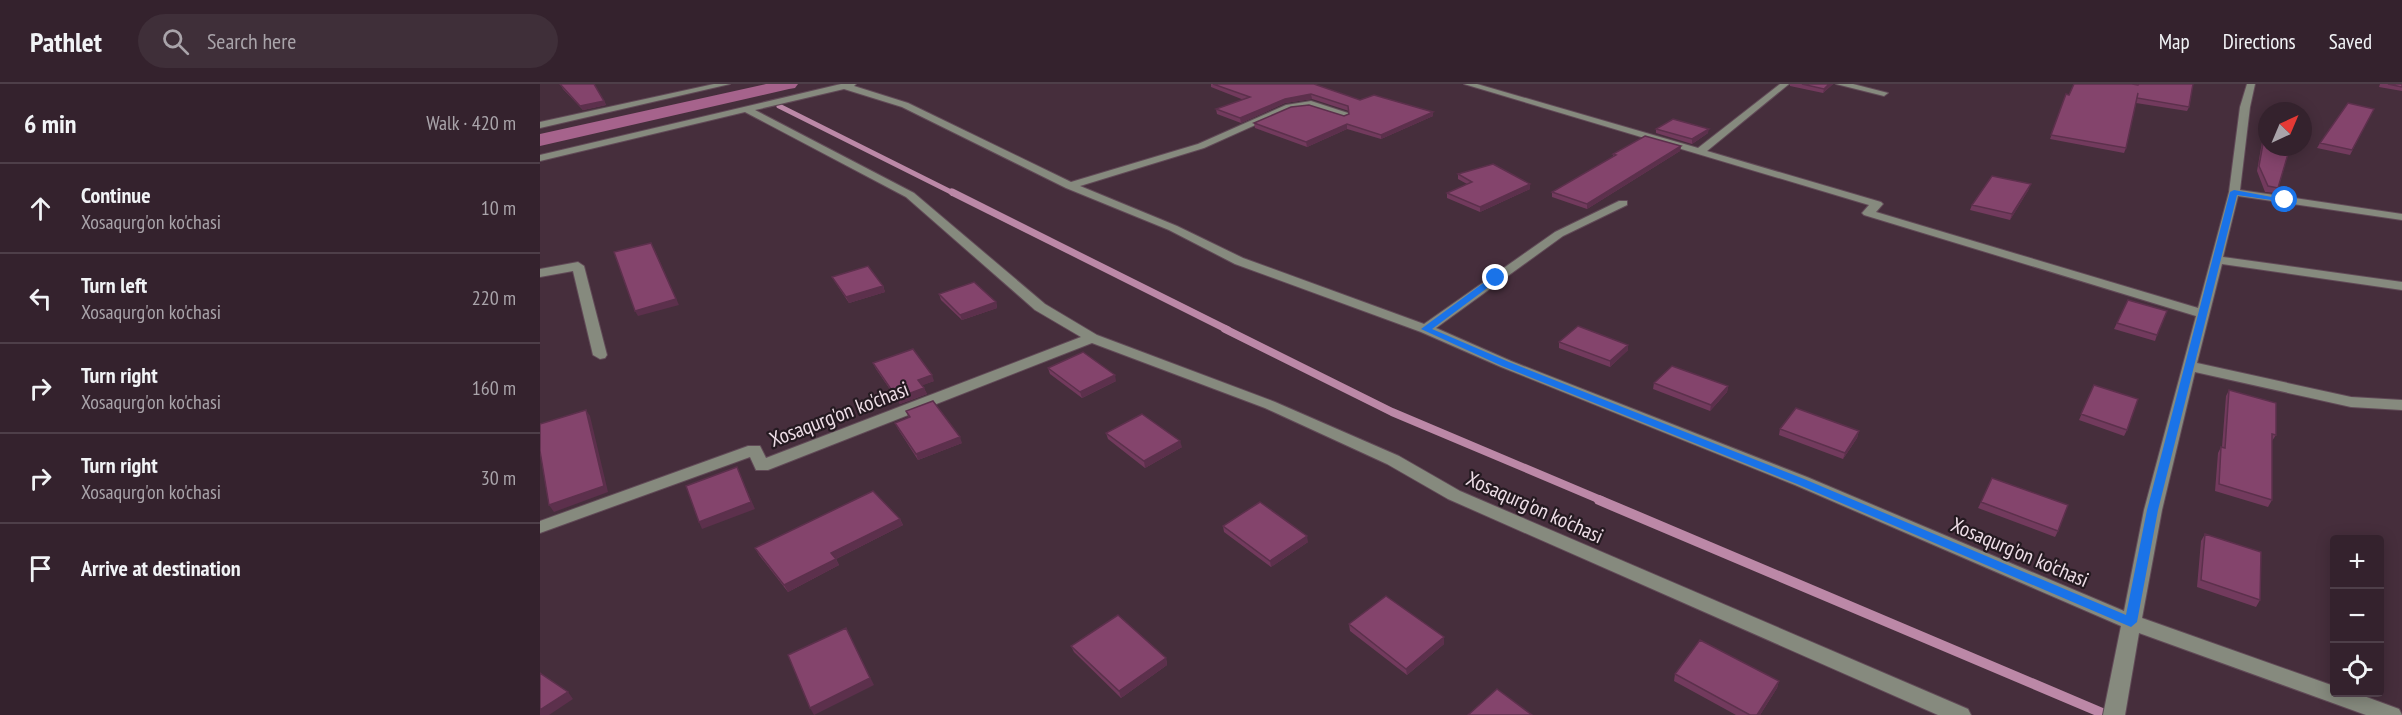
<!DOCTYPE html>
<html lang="en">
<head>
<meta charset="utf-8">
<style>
  body { margin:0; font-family:"PT Sans Narrow",sans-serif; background:#3f2f39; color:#f1f3f6 }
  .controls { position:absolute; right:18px; bottom:18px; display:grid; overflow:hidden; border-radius:6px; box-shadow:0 3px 15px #0003 }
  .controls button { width:54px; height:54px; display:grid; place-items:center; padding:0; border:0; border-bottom:2px solid #4e3f49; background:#34222d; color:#f1f3f6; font:30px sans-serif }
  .compass { position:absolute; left:1718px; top:18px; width:54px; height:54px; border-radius:50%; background:#34222d; box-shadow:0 3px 15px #0003; rotate:44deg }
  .stop { position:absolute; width:18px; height:18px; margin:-14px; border:4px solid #1a73e8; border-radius:50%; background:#fff }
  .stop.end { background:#1a73e8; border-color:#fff; box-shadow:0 2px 6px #0008 }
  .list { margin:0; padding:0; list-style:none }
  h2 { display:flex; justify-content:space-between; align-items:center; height:78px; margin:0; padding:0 24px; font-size:26px }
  h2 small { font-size:20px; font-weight:400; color:#a9a4aa }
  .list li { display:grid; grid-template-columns:39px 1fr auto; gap:18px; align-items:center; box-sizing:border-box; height:90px; padding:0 24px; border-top:2px solid #4e3f49 }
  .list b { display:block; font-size:22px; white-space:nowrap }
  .list p { margin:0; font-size:20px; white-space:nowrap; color:#a9a4aa }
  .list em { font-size:20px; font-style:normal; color:#a9a4aa }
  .icon { flex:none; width:33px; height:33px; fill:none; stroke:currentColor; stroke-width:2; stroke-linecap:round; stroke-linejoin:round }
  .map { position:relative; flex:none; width:1862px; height:631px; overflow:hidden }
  header { display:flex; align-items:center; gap:36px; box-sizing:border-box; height:84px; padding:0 30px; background:#34222d; border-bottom:2px solid #4e3f49 }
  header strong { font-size:28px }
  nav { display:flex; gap:33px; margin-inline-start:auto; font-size:21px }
  .search { width:420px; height:54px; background:#3f2f39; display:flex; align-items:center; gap:15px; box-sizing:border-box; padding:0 21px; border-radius:33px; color:#a9a4aa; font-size:22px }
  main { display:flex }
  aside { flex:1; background:#34222d }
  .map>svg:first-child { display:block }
</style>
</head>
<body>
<header>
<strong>Pathlet</strong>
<div class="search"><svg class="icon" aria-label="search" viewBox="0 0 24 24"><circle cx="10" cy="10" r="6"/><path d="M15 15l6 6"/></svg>Search here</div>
<nav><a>Map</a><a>Directions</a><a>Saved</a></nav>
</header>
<main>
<aside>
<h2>6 min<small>Walk · 420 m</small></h2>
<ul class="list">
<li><svg class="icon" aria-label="ahead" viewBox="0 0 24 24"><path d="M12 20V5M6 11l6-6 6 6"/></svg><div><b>Continue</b><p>Xosaqurg'on ko'chasi</p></div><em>10 m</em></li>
<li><svg class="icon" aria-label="left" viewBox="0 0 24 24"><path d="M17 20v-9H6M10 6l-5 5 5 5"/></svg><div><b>Turn left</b><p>Xosaqurg'on ko'chasi</p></div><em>220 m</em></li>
<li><svg class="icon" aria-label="right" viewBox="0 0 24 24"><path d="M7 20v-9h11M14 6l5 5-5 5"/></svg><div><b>Turn right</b><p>Xosaqurg'on ko'chasi</p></div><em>160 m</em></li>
<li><svg class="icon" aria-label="right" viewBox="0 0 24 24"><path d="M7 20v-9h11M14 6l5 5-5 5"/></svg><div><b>Turn right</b><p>Xosaqurg'on ko'chasi</p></div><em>30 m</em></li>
<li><svg class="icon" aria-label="arrive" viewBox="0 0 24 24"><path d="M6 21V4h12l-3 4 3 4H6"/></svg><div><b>Arrive at destination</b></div></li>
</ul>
</aside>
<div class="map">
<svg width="1862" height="631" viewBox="0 0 1862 631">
  <rect width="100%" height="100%" fill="#462e3c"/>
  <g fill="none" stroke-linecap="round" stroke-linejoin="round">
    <path stroke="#bc88a7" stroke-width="5" d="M239 22 415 110"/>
    <path stroke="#bc88a7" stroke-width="7" d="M412 108 688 246"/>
    <path stroke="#bc88a7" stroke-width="8" d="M685 245 852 328 1063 417"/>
    <path stroke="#bc88a7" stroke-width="10" d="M1059 416 1567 631"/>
    <path fill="#a6638c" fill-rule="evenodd" d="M226 0H258L255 4 249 5 0 62V50Z"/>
    <defs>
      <path id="minor" d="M174 0H190L0 44V38Z
        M301 0H316L314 2 368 19 531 98 658 60 746 21 771 17 808 29V33L805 34 770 23 751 25 664 64 540 102 637 142 703 174 884 240 1015 148 1079 117H1087V121L1023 152 896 244 971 277 1267 393 1584 527 1604 426 1656 232 1324 131 1322 129 1329 121 924 0H937L1158 64 1240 0H1249L1167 67 1341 118 1343 120 1336 128 1658 224 1689 108 1700 23 1707 0H1715L1710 23 1700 106 1862 130V136L1698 112 1683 173 1862 198V206L1682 180 1657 279 1811 313 1862 316V326L1811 323 1655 288 1622 426 1602 534 1794 602V608H1813L1859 625 1862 631H1826L1599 549 1585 631H1563L1581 542 1255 401 961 283 881 248 695 180 629 146 526 104 362 23 304 5 215 26 374 109 505 220 557 251 735 318 859 372 920 407 1428 625 1431 631H1398L908 415 847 380 725 324 552 259 228 386H216L210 373 0 449V437L208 362H220L226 374 541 253 495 226 366 113 205 28 0 77V71Z
        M1296 0H1313L1348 9 1344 12Z
        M38 178 44 182 67 271 65 274 60 275 53 271 33 187 0 193V185Z"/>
    </defs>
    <use href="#minor" stroke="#614a57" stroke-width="2"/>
    <use href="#minor" fill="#868a7e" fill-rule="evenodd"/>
  </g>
  <path fill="#723a5d" d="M20 0 64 17 66 21 43 26 23 5Z
    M671 0H774L820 16 893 28V32L841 55 807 45 767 63 715 44 714 39 804 32 809 30V27L772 15 745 19 701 39 677 30 676 25 704 16 671 3Z
    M1250 0H1293L1283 9 1250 2Z
    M1597 0H1653L1649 23 1647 27 1596 19 1586 64 1584 69 1510 55 1526 10 1529 11 1597 1Z
    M1840 0H1862V7L1839 3Z
    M1834 25 1810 71 1777 64 1780 59Z
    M1116 45 1168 49 1152 60 1116 49Z
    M1724 54 1738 104 1736 109 1725 108 1717 87 1722 58Z
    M1141 62 1140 67 1047 125 1012 113V108L1073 73V70Z
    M918 90 990 100V105L940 128 907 114V109L927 100 918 95Z
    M1489 105 1470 136 1430 126 1432 121Z
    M292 193 343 202 345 208 309 219 295 198Z
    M399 210 456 218 457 224 422 236 401 216Z
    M1588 216 1617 251 1615 257 1574 245Z
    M1019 258 1088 261V266L1070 283 1019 264Z
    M333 279 394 297 382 301 387 310 360 320 336 285Z
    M508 284 576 297 542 314 510 290Z
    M1114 299 1188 302 1187 308 1170 327 1113 305Z
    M1554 301 1587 346 1584 352 1539 336Z
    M1689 306 1736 351 1732 357V416L1728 423 1675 407 1678 369 1681 363H1682L1686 312Z
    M366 327 422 359 378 376 358 345 355 339 369 334Z
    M1240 345 1319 347 1317 354 1303 375 1239 351Z
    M566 349 642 363 605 384 568 355Z
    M1441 418 1518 447 1515 453 1438 424Z
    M360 435 363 441 296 475 299 481 248 508 219 471 215 464Z
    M683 442 768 458 731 483 684 448Z
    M1665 450 1720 516 1716 523 1657 503 1661 457Z
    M809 540 904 560 867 591 810 547Z
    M531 562 626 574 627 581 581 614 534 568Z
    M1135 590 1239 597 1237 604 1220 631H1196L1134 597Z"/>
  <path fill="#5c304c" d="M1289 0H1293L1283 9 1284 5Z
    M771 10 772 15 745 19 701 39 700 34 745 15Z
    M64 17 66 21 43 26 40 22Z
    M893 28V32L841 55V51Z
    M807 40V45L767 63 766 58Z
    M1169 45 1168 49 1152 60V55Z
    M1141 62 1140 67 1047 125V120Z
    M990 100V105L940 128V123Z
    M1491 100 1489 105 1470 136 1472 130Z
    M114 164 139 221 98 232 95 227Z
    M343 202 345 208 309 219 306 213Z
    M456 218 457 224 422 236 420 231Z
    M1088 261V266L1070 283V277Z
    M392 291 394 297 381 302 378 296Z
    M575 291 576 297 542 314 540 308Z
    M1188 302 1187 308 1170 327 1171 321Z
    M384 304 387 310 360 320 357 314Z
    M46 326 50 332 68 408 14 428 9 421Z
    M1319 347 1317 354 1303 375 1305 369Z
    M420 353 422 359 378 376 376 370Z
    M640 357 642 363 605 384 604 377Z
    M197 383 215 425 162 445 159 438Z
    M360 435 363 441 296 475 299 481 248 508 244 501 291 469Z
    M767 452 768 458 731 483 730 477Z
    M306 544 334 601 274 631 270 624Z
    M904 553V560L867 591 866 585Z
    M626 574 627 581 581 614 579 607Z
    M1239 597 1237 604 1220 631H1217Z
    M28 608 33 615 9 631H0V626Z"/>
  <path fill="#84446c" stroke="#5c304c" stroke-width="1.5" d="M20 0H54L64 17 40 22Z
    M673 0H774L820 16 834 11 893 28 841 51 807 40 766 58 714 39 751 23 769 21 804 32 809 30 808 22 771 10 745 15 700 34 676 25 710 13Z
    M1262 0H1289L1284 5Z
    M1534 0H1592L1598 1 1599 0H1653L1649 23 1597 14 1598 9 1586 64 1511 51 1526 10 1529 11Z
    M1848 0H1862V3Z
    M1808 19 1834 25 1812 66 1780 59Z
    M1133 35 1169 45 1152 55 1116 45Z
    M1105 52 1141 62 1047 120 1012 108 1076 71 1073 70Z
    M1724 54H1727V63H1750L1738 104 1728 102 1719 82Z
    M953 80 990 100 940 123 907 109 932 98 918 90Z
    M1452 92 1491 100 1472 130 1432 121Z
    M111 159 136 215 95 227 74 168Z
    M328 182 343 202 306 213 292 193Z
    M434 198 456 218 420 231 399 210Z
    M1588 216 1627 227 1617 251 1577 239Z
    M1038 242 1088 261 1070 277 1019 258Z
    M373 265 392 291 378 296 384 304 357 314 333 279Z
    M543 268 575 291 540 308 508 284Z
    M1132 282 1188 302 1171 321 1114 299Z
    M1554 301 1598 315 1587 346 1541 330Z
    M1689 306 1736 319V351L1732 350V416L1679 400 1681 363 1685 364Z
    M393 317 420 353 376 370 355 339 370 333 366 327Z
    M1256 324 1319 347 1305 369 1240 345Z
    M46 326 64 402 9 421 0 367V340Z
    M602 330 640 357 604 377 566 349Z
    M197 383 211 418 159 438 146 402Z
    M1452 394 1528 421 1518 447 1441 418Z
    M333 407 360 435 291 469 296 475 244 501 215 464Z
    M720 418 767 452 730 477 683 442Z
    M1665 450 1721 468 1720 516 1661 496Z
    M846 512 904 553 866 585 809 540Z
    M578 531 626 574 579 607 531 562Z
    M306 544 330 594 270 624 248 571Z
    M1160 556 1239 597 1217 631H1210L1135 590Z
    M0 589 28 608 0 626Z
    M957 605 992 631H928Z"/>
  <path fill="#1a73e8" d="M1694 106 1748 116 1745 118 1697 111 1618 426 1597 538 1591 543 1257 400 962 282 881 245 953 192H958V196L892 245 969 278 1264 395 1586 531 1607 426 1690 108Z"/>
  <g text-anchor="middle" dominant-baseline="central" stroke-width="4.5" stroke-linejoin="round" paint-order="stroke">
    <g font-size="21" fill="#eedee7" stroke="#251a21">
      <text transform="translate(299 330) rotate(-21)">Xosaqurg'on ko'chasi</text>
      <text transform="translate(995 423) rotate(24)">Xosaqurg'on ko'chasi</text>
      <text transform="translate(1480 468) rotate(23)">Xosaqurg'on ko'chasi</text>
    </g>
  </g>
</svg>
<div class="controls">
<button>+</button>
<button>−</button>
<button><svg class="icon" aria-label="locate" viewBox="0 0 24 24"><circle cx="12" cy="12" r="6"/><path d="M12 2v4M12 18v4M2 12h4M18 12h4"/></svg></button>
</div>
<svg class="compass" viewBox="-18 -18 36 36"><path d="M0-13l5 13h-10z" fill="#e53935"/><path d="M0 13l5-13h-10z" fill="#a9a4aa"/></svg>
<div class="stop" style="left:1745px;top:116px"></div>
<div class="stop end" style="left:956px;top:194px"></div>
</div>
</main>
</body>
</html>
